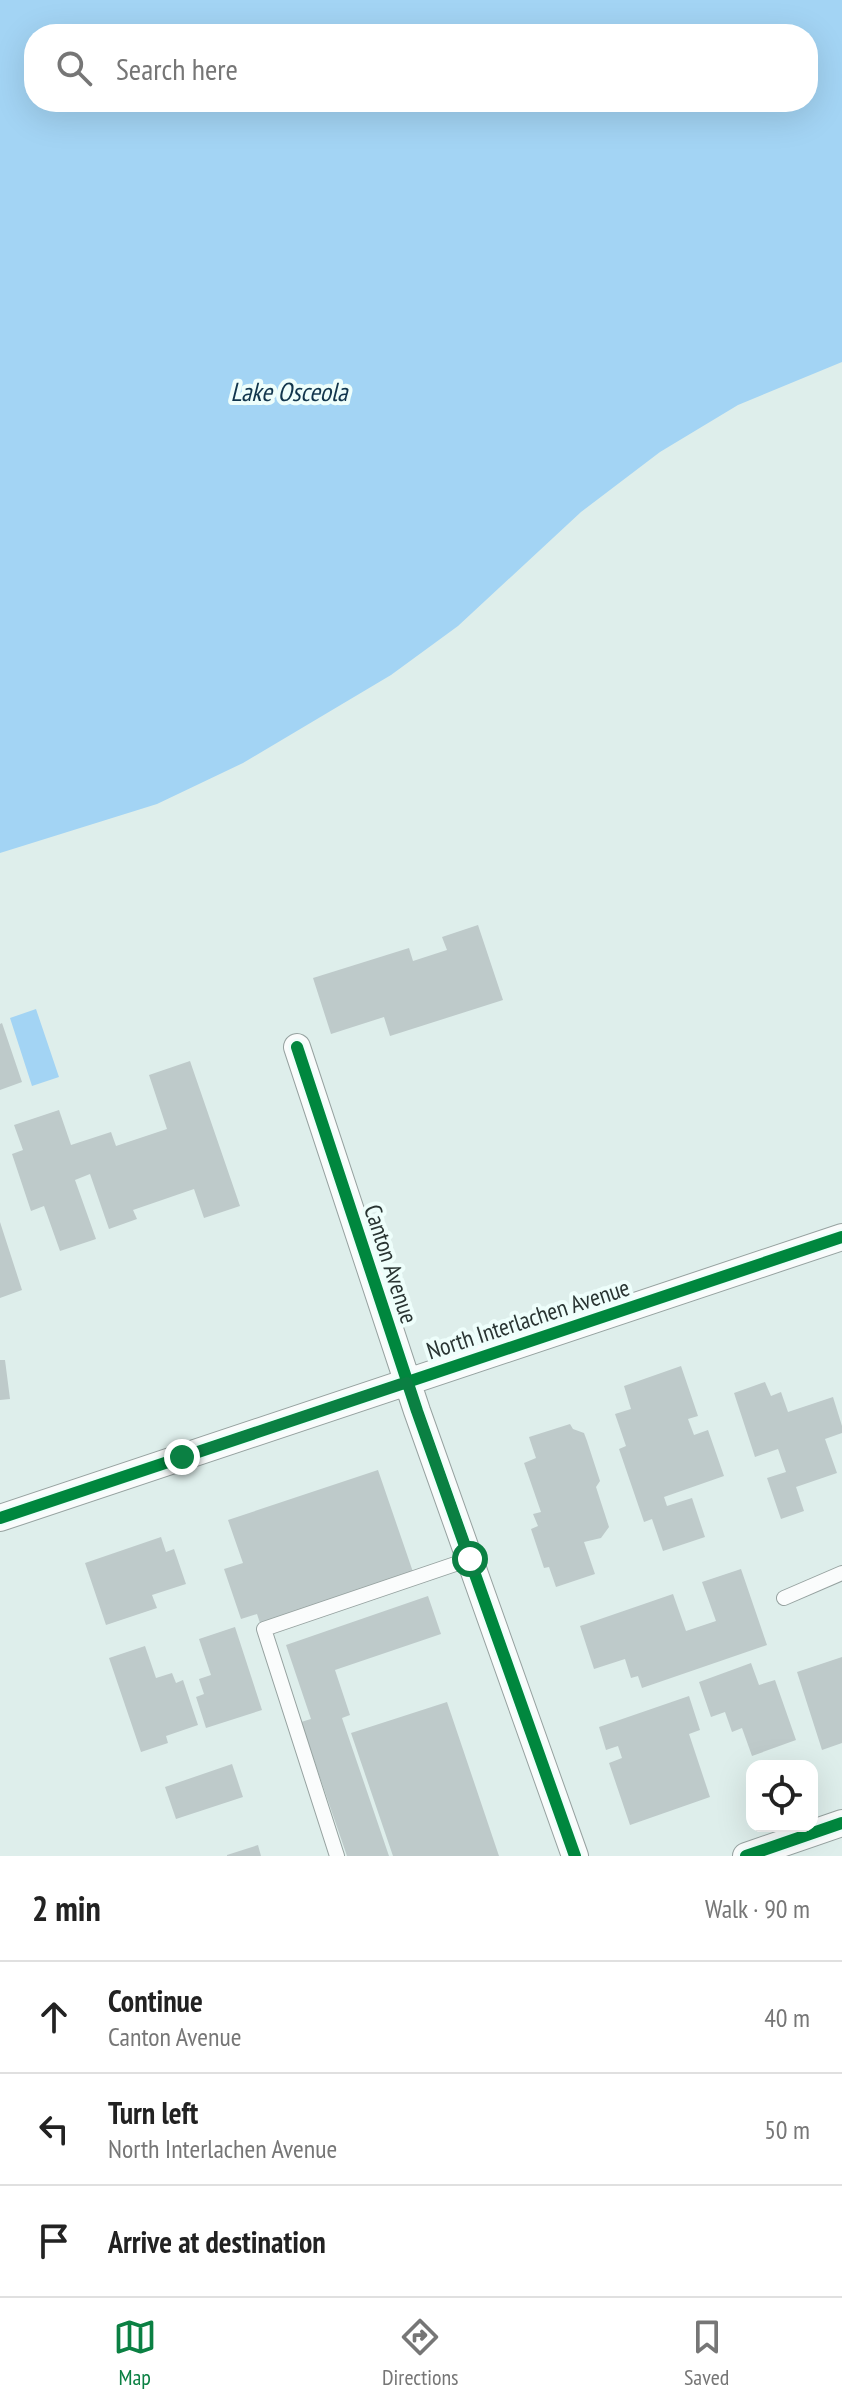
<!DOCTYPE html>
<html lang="en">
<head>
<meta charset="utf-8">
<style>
  body { margin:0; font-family:"PT Sans Narrow",sans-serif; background:#f6f6f6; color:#222 }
  .controls { position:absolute; right:24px; bottom:24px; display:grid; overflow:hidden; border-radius:16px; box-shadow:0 8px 32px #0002 }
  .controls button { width:72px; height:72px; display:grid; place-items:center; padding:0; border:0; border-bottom:2px solid #e0e0e0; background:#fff; color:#222; font:40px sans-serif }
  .stop { position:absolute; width:24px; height:24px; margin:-18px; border:6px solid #0b8043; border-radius:50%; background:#fff }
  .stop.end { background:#0b8043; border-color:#fff; box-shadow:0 2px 8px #0008 }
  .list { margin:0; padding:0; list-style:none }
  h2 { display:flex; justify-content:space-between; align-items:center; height:104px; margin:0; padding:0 32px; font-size:34px }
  h2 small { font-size:26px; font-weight:400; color:#767676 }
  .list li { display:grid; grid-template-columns:52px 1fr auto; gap:24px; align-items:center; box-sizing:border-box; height:112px; padding:0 32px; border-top:2px solid #e0e0e0 }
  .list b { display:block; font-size:30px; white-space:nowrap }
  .list p { margin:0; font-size:26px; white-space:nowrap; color:#767676 }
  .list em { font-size:26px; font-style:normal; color:#767676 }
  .icon { flex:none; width:44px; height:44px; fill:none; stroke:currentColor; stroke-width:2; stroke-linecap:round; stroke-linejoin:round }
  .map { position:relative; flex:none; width:842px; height:1856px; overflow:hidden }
  .search { position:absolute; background:#fff; box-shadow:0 8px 32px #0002; left:24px; right:24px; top:24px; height:88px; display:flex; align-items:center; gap:20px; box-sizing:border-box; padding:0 28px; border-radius:32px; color:#767676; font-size:30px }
  .sheet { height:440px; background:#fff }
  nav { display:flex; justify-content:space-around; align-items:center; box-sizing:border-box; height:112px; border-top:2px solid #e0e0e0; background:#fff; font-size:22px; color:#767676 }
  nav a { display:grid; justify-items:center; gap:4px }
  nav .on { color:#0b8043 }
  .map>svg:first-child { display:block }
</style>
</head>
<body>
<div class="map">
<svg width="842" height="1856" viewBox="0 0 842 1856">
  <rect width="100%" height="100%" fill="#deeeeb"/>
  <path fill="#a3d4f4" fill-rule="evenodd" d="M0 0H842V362L738 405 660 452 581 512 458 626 391 675 243 763 157 804 0 853ZM34 34H808V102H34Z
    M36 1009 59 1077 32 1086 10 1018Z"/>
  <path fill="#becaca" d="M478 925 503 1000 390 1036 384 1017 331 1034 313 978 409 948 413 961 447 950 442 937Z
    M2 1023 22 1082 0 1090V1024Z
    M190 1061 240 1206 204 1218 194 1189 133 1210 137 1219 109 1229 90 1174 75 1180 96 1239 60 1251 44 1206 31 1211 12 1154 23 1150 14 1125 59 1110 71 1145 111 1132 116 1146 167 1129 149 1075Z
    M0 1222 22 1290 0 1298Z
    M0 1360H5L10 1399 0 1400Z
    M681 1366 698 1416 688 1419 694 1435 708 1430 724 1476 664 1497 667 1506 692 1498 705 1537 663 1551 652 1519 644 1522 619 1449 626 1446 615 1414 631 1409 624 1386Z
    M765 1382 771 1396 781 1392 788 1412 833 1397 842 1426V1433L825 1439 837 1473 796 1487 804 1511 781 1519 767 1478 786 1472 778 1449 755 1457 734 1393Z
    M570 1424 573 1429 584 1433 587 1441 600 1481 596 1487 609 1527 601 1538 584 1542 595 1574 556 1587 549 1567 544 1568 531 1529 538 1526 533 1514 541 1512 524 1463 536 1458 529 1437Z
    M378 1470 413 1572 260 1623 257 1614 241 1619 224 1569 243 1563 228 1520Z
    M161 1537 166 1552 174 1549 186 1584 152 1595 157 1608 106 1625 85 1563Z
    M741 1569 767 1645 642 1688 638 1676 631 1678 625 1659 594 1669 580 1626 673 1594 686 1631 716 1621 702 1582Z
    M428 1596 441 1634 335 1670 350 1715 342 1718 389 1856H347L301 1722 311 1719 286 1645Z
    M235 1627 262 1710 206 1728 196 1697 204 1694 199 1679 211 1675 199 1639Z
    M145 1646 156 1678 172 1673 176 1683 183 1680 198 1725 166 1736 168 1743 141 1752 109 1658Z
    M842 1657V1743L822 1750 797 1672Z
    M751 1663 759 1685 775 1680 796 1740 752 1756 742 1728 732 1732 725 1712 711 1717 699 1682Z
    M689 1696 700 1730 689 1734 710 1797 630 1825 609 1763 622 1758 618 1746 606 1750 599 1727Z
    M447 1702 499 1856H393L351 1733Z
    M232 1764 243 1797 176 1819 165 1787Z
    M258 1845 261 1856H227V1855Z"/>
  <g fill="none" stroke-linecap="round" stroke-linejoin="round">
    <defs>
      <path id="lane" d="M784 1598 842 1573
        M337 1856 264 1629 470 1559"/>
      <path id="street" d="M297 1047 417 1411 575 1856
        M0 1518 842 1237
        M746 1856 842 1823"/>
    </defs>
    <use href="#lane" stroke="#96a2a0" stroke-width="16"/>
    <use href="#street" stroke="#96a2a0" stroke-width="28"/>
    <use href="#lane" stroke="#fafcfc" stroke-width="14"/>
    <use href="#street" stroke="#fafcfc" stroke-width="26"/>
    <defs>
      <path id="cycleway" d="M297 1047 417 1411 575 1856
        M0 1518 842 1237
        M746 1856 842 1823"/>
    </defs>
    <use href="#cycleway" stroke="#eefefb" stroke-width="17"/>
    <use href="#cycleway" stroke="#00873e" stroke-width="12"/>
  </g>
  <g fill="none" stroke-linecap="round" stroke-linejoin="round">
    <path stroke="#0b8043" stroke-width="10" d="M182 1457 407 1382 470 1559"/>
  </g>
  <g text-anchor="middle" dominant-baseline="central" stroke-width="8" stroke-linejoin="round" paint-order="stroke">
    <g font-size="24" fill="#293432" stroke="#eefefb">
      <text transform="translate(391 1264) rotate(72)">Canton Avenue</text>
      <text transform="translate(528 1319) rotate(-18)">North Interlachen Avenue</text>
    </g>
    <g font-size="26" font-style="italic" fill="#11354c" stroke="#eefefb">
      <text x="289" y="391">Lake Osceola</text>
    </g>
  </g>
</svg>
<div class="controls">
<button><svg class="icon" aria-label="locate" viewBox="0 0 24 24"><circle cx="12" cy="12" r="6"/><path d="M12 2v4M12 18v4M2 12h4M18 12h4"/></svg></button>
</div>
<div class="stop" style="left:470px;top:1559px"></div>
<div class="stop end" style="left:182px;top:1457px"></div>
<div class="search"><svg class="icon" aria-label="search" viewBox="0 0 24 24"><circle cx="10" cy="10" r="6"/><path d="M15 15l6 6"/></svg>Search here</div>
</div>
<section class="sheet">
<h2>2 min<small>Walk · 90 m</small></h2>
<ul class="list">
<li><svg class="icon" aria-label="ahead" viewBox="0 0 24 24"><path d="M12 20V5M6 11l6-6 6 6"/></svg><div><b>Continue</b><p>Canton Avenue</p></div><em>40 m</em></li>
<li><svg class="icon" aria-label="left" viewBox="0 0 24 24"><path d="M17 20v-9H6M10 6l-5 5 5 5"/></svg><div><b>Turn left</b><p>North Interlachen Avenue</p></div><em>50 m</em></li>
<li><svg class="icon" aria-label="arrive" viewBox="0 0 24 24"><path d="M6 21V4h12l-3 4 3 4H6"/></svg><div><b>Arrive at destination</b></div></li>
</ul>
</section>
<nav>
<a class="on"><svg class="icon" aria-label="map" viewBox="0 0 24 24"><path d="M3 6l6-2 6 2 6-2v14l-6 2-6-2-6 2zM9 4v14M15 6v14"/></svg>Map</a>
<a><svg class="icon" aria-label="directions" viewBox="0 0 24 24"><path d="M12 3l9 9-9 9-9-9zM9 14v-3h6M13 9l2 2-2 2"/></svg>Directions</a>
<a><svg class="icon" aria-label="saved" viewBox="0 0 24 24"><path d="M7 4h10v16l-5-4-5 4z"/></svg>Saved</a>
</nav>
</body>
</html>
